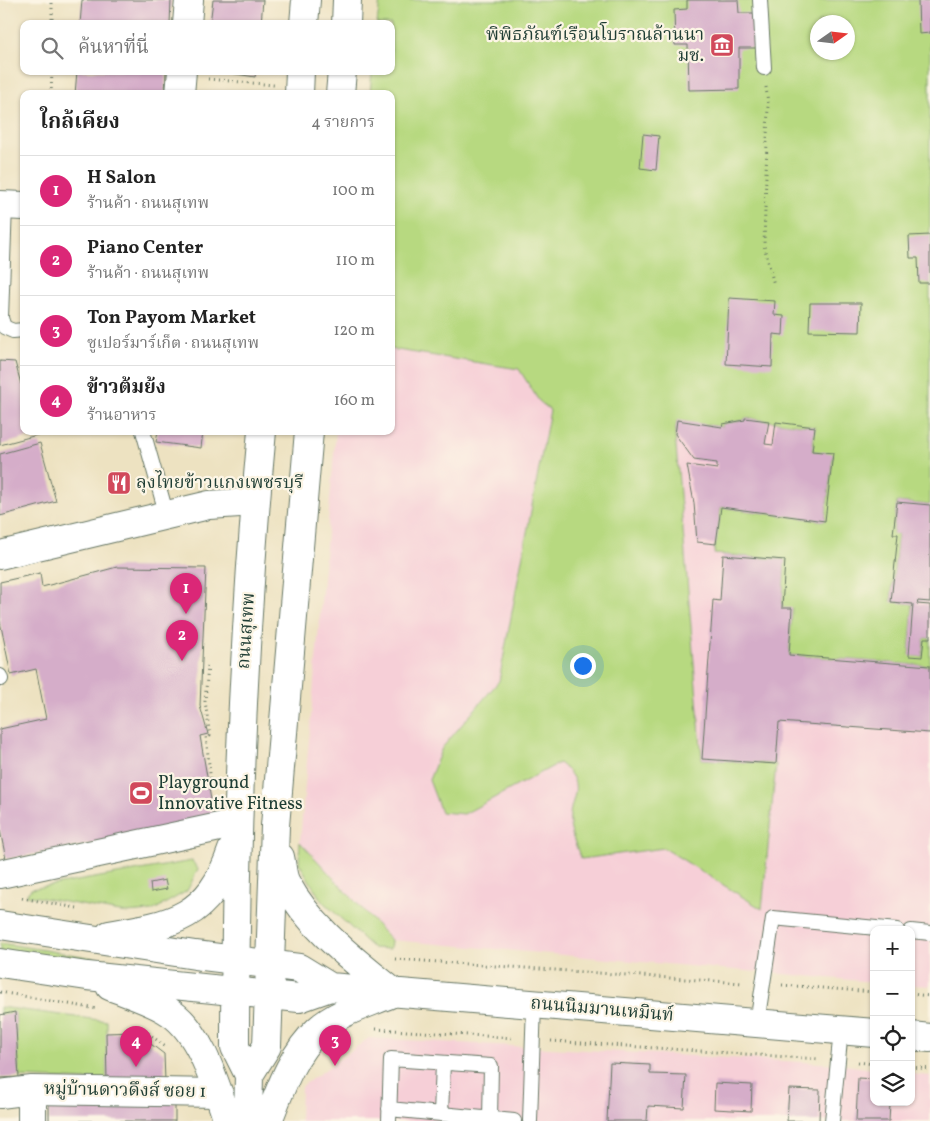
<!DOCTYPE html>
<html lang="th">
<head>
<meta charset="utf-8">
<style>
  body { margin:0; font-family:Vollkorn,"Noto Serif Thai",serif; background:#f2f2f2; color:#222 }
  .controls { position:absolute; right:15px; bottom:15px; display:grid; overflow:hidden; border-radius:10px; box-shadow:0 1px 4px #0004 }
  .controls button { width:45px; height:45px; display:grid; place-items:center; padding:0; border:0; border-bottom:1px solid #e0e0e0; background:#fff; color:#222; font:25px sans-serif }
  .compass { position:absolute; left:810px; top:15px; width:45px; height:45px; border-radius:50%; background:#fff; box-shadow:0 1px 4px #0004; rotate:76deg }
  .you { position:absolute; left:582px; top:665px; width:18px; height:18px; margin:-12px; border:4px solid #fff; border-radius:50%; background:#1a73e8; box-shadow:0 0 0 8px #1a73e833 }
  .badge { display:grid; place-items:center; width:32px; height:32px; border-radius:50%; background:#db2777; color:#fff; font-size:16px; font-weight:700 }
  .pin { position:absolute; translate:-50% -41px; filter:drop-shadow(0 1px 2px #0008) }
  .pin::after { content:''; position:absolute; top:26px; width:18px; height:15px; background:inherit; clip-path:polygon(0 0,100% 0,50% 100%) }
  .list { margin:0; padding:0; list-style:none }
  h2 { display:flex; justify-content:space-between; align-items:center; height:65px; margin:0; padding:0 20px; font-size:21px }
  h2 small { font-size:16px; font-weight:400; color:#767676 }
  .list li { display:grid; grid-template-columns:32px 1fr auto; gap:15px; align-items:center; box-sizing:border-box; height:70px; padding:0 20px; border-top:1px solid #e0e0e0 }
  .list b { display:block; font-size:19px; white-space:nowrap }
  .list p { margin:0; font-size:16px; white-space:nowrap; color:#767676 }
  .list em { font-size:16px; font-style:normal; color:#767676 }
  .icon { flex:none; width:28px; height:28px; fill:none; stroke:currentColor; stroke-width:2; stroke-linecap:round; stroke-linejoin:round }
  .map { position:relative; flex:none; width:930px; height:1121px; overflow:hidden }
  .search { position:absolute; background:#fff; box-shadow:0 1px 4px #0004; left:20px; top:20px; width:375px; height:55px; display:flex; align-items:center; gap:12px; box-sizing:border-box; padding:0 18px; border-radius:10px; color:#767676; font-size:19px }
  .panel { position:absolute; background:#fff; box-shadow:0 1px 4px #0004; left:20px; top:90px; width:375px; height:345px; border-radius:10px }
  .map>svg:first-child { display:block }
</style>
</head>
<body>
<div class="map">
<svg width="930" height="1121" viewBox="0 0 930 1121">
  <rect width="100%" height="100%" fill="#fcf5e5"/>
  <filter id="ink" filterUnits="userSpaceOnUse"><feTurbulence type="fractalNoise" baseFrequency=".02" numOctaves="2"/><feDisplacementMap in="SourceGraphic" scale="10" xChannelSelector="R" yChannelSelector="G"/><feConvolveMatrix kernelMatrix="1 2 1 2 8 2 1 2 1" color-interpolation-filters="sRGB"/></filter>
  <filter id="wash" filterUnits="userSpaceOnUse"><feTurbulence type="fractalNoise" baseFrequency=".0096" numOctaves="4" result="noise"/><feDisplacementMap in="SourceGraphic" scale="20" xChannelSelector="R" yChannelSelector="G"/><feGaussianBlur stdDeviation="1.12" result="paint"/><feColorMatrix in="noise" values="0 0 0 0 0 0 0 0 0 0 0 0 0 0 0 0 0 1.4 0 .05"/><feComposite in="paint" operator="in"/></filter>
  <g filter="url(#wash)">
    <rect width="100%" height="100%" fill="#ede2c1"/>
    <path fill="#f6cfd7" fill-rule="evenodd" d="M380 0H930V986L911 985V930H874V982L391 940 300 842 336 431H391V94H370L372 71H391V24H377ZM818 22H848V52H818Z
      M369 1038 838 1064 874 1069V1102H911V1074L930 1076V1121H300L301 1087Z"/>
    <path fill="#b7d980" stroke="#6b8b5a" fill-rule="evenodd" d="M380 0H930V505L897 502 893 533 898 534 891 601 913 604 909 655 922 657 924 638H930V666L789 655 792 609 782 608 785 560 714 554 721 507 825 521 833 454 812 451 815 427 745 418V420L723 424 722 427 677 421 675 434 702 759 776 764 762 909 664 848 581 859C577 848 571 835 570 824 567 799 590 786 559 763L464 814 441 812 429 780 442 748 499 681 550 410 539 401 519 369 391 349V94H370L372 71H391V24H377ZM818 22H848V52H818Z
      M300 842 391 940 390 949 373 948 321 900 299 863Z
      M192 861 198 869 187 891 152 911 126 913 26 895 31 889Z
      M0 943 164 969 163 978 0 953Z
      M0 1007 107 1021V1081L19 1077 15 1013 0 1015Z"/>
    <g id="blocks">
      <path fill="#d5adc9" d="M82 0H171L170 24H80Z
        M213 0H263L261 24H210Z
        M687 0H738L739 13H755L756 48H739V89L689 90 688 45H675L674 10 687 9Z
        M918 0H930V33L919 34Z
        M77 71H166L165 94H75Z
        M217 71H256L255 77Z
        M643 134 659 136 656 170 640 168Z
        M930 235V283H919L918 258H910L909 236Z
        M729 298 775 301 774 315 784 316 783 335 773 334 772 367 726 364Z
        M810 303H861L860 332 809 331Z
        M0 361 15 362 21 384 24 383V431L48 432 0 445Z
        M745 418 769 421 765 444 773 445 776 422 815 427 812 451 833 453 825 521 721 507 716 544 697 542 694 503 687 465 717 469V463L694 460 675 434 677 420 722 427 723 424 745 420Z
        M158 431H203L201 448 156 442Z
        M40 443 56 501 0 516V454Z
        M897 502 930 505V602L918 601 917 604 930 605V638H924L922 657 909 656 913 604 891 602 898 534H893Z
        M723 555 785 560 782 608H792L789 655 930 666V733L779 722 776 764 702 759 713 600 720 601Z
        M117 567 206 568 200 706 208 734 200 736 215 823 6 859 0 830V729L46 719 36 669 11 675 0 621V582L40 573 42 587Z
        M165 880 167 889 151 892 150 883Z
        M15 1012 19 1077 0 1078V1015Z
        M135 1032 164 1054 165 1081H107L106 1033Z
        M610 1063 650 1065V1074L686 1075 684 1108 648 1106 647 1121H607Z
        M858 1078 874 1079V1102L890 1104 889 1121H856Z
        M715 1083 752 1085 751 1111 714 1109Z
        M789 1089 820 1090 819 1121H787Z
        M175 1103V1121H49V1104Z"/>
    </g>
  </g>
  <g filter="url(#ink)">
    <use href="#blocks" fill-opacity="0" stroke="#677765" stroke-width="1"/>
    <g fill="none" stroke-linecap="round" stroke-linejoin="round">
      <defs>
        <path id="lane" d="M760 0 764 68
          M5 205 1 318 4 327 13 331 24 330
          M143 431 167 516
          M0 676 1 679
          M911 931 930 933
          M757 1023 773 918 897 930
          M389 1109 514 1121
          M441 1114 443 1063
          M389 1121 391 1059 491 1066 490 1119
          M530 1121 534 1004
          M832 1121 841 1030"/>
        <path id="street" d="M187 24 189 0
          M180 94 182 71
          M0 205 24 206
          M0 555 209 505 255 502
          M0 874 238 823
          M32 1090V1121
          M0 1094 32 1090 218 1093"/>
        <path id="secondary" d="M304 24 306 0
          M346 24 347 0
          M299 94 300 71
          M340 94 342 71
          M280 857C282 865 282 876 286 883 311 929 354 960 394 993
          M0 925 195 955 299 968 330 987
          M109 935C174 924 209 918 232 850
          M0 963 87 976 299 998 330 987 874 1033
          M110 986C130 994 154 1001 171 1013 202 1034 216 1087 228 1121
          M911 1036 930 1038
          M249 1075 267 1046 275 826 309 431
          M248 1121 249 1075 235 1047C235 841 243 636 262 431
          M268 1121C280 1090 292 1054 318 1030 336 1013 367 1004 390 994"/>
      </defs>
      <use href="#lane" stroke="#677765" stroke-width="16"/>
      <use href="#street" stroke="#677765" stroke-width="30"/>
      <use href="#secondary" stroke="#677765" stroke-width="30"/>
      <path stroke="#677765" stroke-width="3" stroke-dasharray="1 4" stroke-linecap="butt" d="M52 24V0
        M208 79 274 85
        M766 87 768 103 764 245 774 285
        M51 94 52 71
        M208 666 205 701 210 736 206 737 211 783
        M22 898 77 908
        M395 959 743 983
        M782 985 874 992
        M0 992 97 1009
        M911 994 930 996
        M376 1029 515 1038
        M144 1030 167 1048
        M551 1041 819 1059
        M858 1062 874 1064
        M911 1067 930 1069"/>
      <use href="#lane" stroke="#fff" stroke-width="14"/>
      <use href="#street" stroke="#fff" stroke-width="28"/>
      <use href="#secondary" stroke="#fff" stroke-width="28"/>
    </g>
  </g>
  <defs>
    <symbol id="museum-square" viewBox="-11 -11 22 22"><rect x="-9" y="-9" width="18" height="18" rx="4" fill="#d1495b" stroke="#fcf5e5"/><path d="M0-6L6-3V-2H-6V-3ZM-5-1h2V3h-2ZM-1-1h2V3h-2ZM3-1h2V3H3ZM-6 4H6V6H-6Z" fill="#fff"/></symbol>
    <symbol id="restaurant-square" viewBox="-11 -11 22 22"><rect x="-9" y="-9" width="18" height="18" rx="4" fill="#d1495b" stroke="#fcf5e5"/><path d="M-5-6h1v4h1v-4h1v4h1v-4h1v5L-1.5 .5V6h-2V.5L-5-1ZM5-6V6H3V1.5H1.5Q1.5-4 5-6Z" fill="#fff"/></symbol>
    <symbol id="stadium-square" viewBox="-11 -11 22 22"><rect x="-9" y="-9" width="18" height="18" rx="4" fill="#d1495b" stroke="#fcf5e5"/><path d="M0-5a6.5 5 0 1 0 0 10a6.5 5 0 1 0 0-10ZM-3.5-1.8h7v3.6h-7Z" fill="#fff"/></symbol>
  </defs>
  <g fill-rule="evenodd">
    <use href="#museum-square" x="708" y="31" width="28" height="28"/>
    <use href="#restaurant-square" x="105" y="469" width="28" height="28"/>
    <use href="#stadium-square" x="127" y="779" width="28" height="28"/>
  </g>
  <g text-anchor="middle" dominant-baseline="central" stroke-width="4.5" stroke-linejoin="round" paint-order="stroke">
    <g font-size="18" fill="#1f3d34" stroke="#fcf5e5" text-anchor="start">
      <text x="704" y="35" text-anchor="end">พิพิธภัณฑ์เรือนโบราณล้านนา<tspan x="704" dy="21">มช.</tspan></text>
      <text x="136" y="483">ลุงไทยข้าวแกงเพชรบุรี</text>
      <text x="158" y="783">Playground<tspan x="158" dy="21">Innovative Fitness</tspan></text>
    </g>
    <g font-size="18" fill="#1f3d34" stroke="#fcf5e5">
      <text transform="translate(247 631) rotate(-86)">ถนนสุเทพ</text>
      <text transform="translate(602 1010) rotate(5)">ถนนนิมมานเหมินท์</text>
      <text transform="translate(125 1091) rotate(1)">หมู่บ้านดาวดึงส์ ซอย 1</text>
    </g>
  </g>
</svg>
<div class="controls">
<button>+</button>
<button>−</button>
<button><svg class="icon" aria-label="locate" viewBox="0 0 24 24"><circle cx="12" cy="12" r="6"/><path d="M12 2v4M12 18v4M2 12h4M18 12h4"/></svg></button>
<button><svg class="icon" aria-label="layers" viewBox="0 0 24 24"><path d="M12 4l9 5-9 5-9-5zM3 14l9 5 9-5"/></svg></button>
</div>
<svg class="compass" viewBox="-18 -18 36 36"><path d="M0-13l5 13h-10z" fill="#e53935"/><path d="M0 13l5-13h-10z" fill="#767676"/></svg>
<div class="you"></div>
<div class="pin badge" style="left:186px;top:614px">1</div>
<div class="pin badge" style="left:182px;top:661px">2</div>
<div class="pin badge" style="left:335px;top:1066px">3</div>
<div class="pin badge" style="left:136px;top:1067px">4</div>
<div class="search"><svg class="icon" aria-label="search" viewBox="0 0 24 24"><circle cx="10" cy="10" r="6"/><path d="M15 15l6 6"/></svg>ค้นหาที่นี่</div>
<section class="panel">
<h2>ใกล้เคียง<small>4 รายการ</small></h2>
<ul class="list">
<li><span class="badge">1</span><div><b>H Salon</b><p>ร้านค้า · ถนนสุเทพ</p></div><em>100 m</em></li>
<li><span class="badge">2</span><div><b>Piano Center</b><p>ร้านค้า · ถนนสุเทพ</p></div><em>110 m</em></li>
<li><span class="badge">3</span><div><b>Ton Payom Market</b><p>ซูเปอร์มาร์เก็ต · ถนนสุเทพ</p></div><em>120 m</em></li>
<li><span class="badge">4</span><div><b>ข้าวต้มย้ง</b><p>ร้านอาหาร</p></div><em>160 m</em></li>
</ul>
</section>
</div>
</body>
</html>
